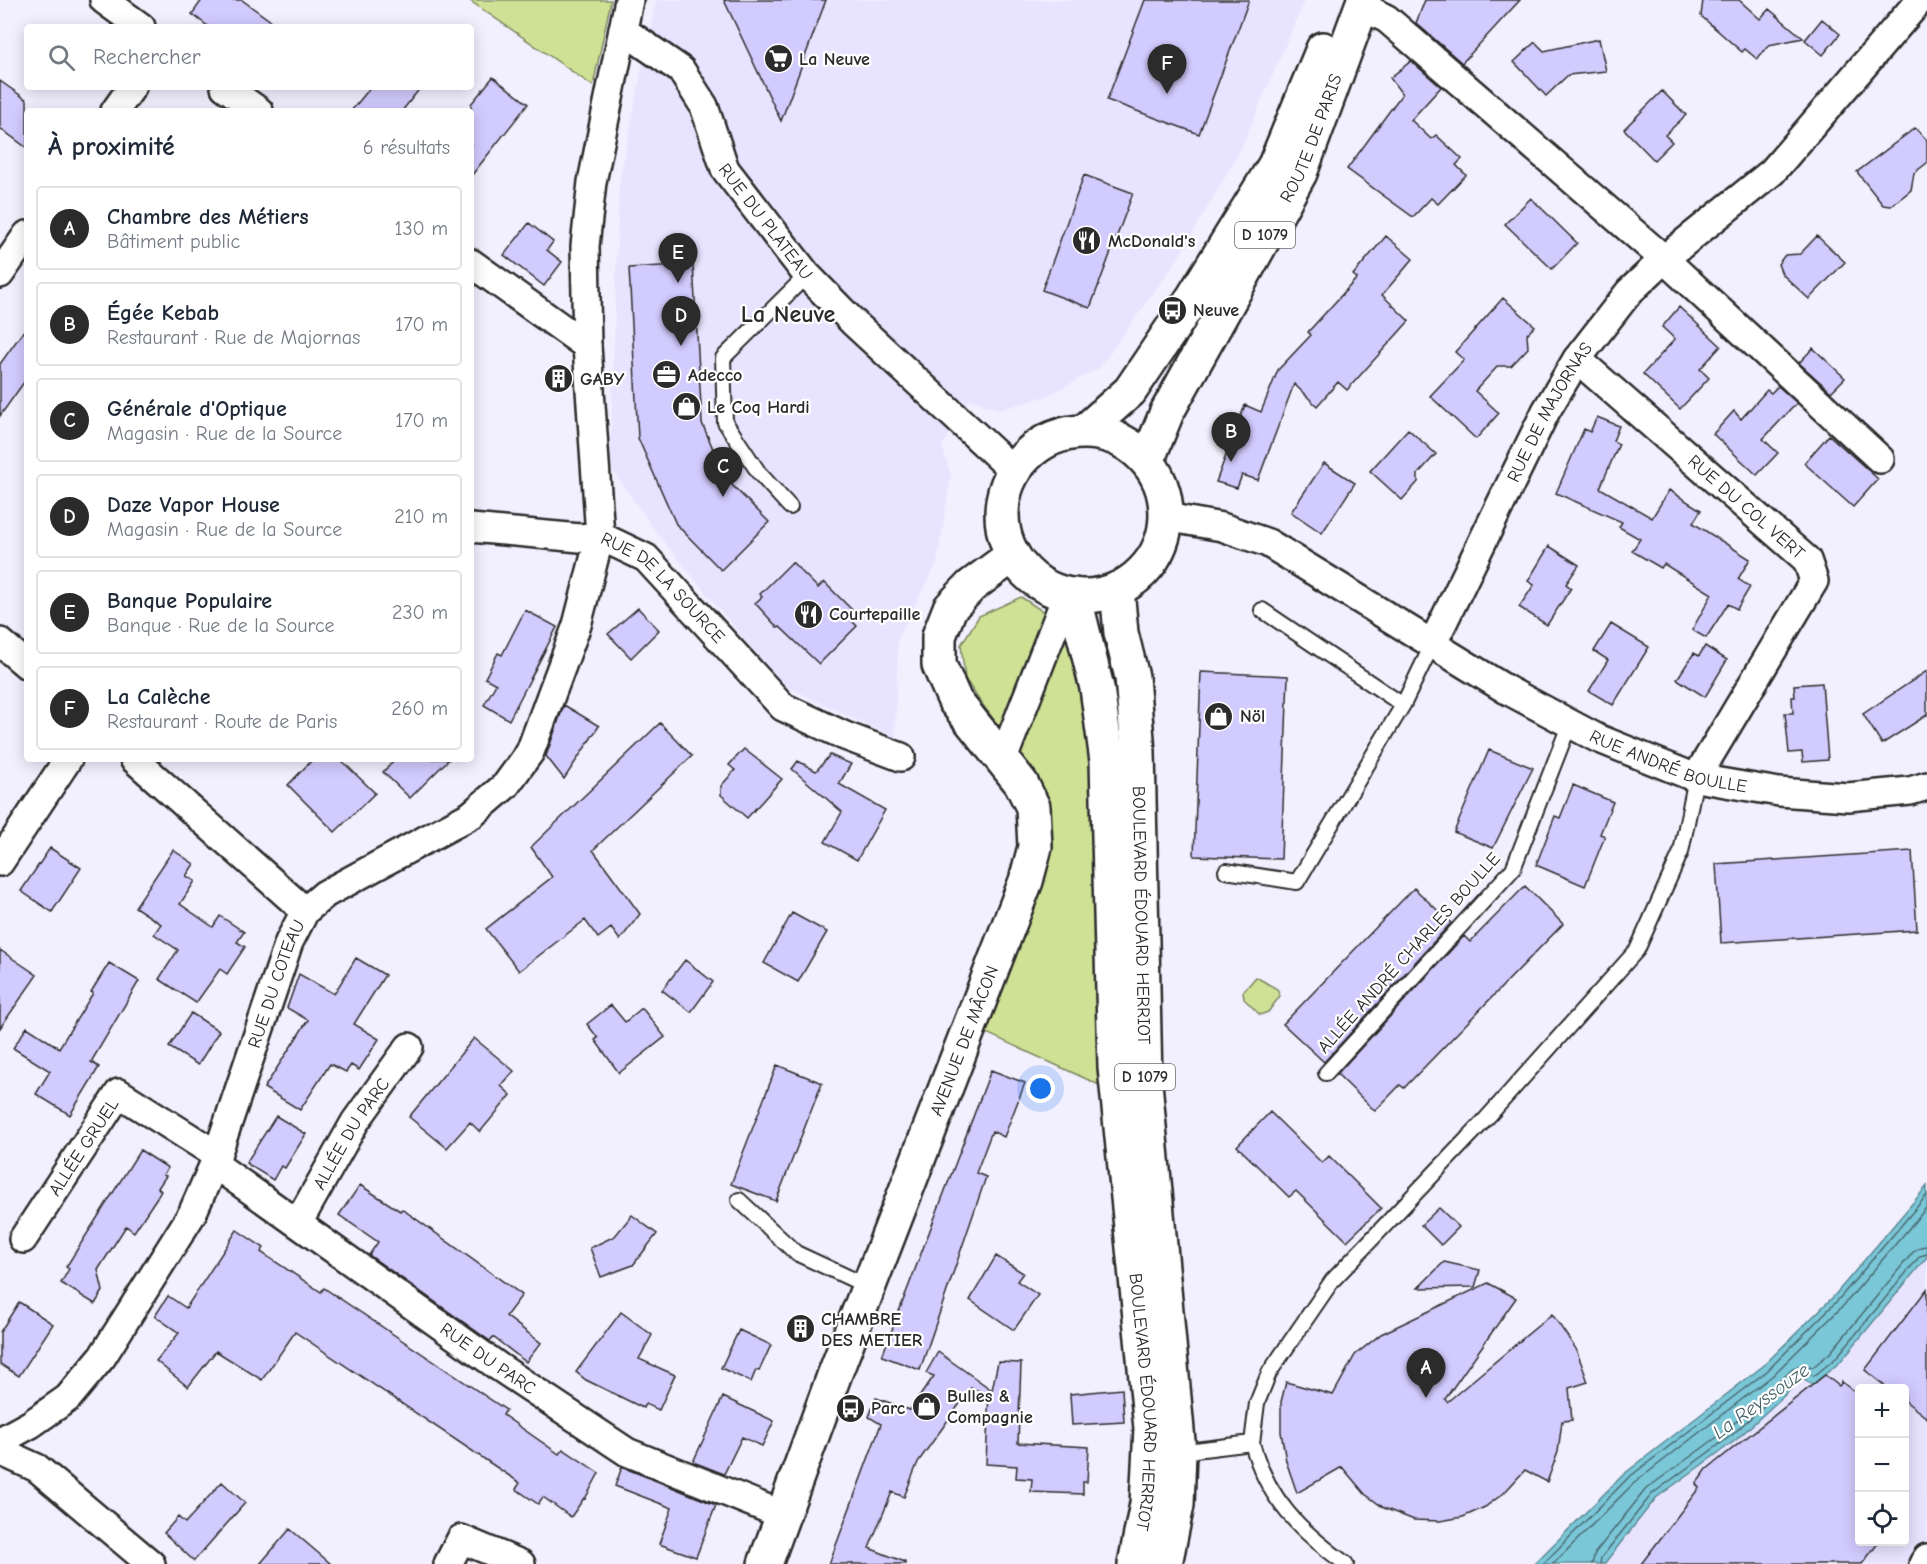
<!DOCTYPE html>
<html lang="fr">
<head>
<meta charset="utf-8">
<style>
  body { margin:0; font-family:"Comic Neue",sans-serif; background:#f6f6f7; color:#1f2937 }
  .controls { position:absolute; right:18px; bottom:18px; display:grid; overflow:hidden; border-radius:6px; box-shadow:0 3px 15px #0003 }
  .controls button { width:54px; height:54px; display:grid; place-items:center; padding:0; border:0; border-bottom:2px solid #e0e1e3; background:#fff; color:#1f2937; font:30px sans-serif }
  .you { position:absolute; left:1041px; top:1089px; width:21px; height:21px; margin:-15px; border:4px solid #fff; border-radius:50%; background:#1a73e8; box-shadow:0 0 0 9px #1a73e833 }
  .badge { display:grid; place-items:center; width:39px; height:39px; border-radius:50%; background:#2b2b2b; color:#fff; font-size:20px; font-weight:700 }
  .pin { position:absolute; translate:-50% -50px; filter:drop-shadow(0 2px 3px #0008) }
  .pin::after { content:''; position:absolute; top:32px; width:21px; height:18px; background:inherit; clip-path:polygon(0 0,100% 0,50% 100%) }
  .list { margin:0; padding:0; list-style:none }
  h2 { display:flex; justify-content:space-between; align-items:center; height:78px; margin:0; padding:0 24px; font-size:26px }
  h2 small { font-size:20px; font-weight:400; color:#747a83 }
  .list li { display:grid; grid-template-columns:39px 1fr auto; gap:18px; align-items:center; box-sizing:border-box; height:84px; margin:0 12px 12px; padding:0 12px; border:2px solid #e0e1e3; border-radius:6px }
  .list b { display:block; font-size:22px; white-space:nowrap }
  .list p { margin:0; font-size:20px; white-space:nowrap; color:#747a83 }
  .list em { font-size:20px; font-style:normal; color:#747a83 }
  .icon { flex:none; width:33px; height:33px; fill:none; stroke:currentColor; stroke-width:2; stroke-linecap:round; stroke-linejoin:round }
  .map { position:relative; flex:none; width:1927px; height:1564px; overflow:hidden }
  .search { position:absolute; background:#fff; box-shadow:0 3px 15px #0003; left:24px; top:24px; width:450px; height:66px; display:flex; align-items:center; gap:15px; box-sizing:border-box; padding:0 21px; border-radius:6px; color:#747a83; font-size:22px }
  .panel { position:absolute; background:#fff; box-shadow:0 3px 15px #0003; left:24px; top:108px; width:450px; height:654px; border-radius:6px }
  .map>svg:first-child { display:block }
</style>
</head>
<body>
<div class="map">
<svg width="1927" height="1564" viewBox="0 0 1927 1564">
  <rect width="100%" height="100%" fill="#f2efff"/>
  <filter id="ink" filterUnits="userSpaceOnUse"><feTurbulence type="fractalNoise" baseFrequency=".0167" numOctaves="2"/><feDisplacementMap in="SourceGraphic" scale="12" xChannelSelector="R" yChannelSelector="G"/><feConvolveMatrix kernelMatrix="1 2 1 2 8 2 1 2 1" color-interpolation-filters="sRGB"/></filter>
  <g filter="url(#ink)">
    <path fill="#e8e4ff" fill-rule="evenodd" d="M656 0H1305L1239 153 1175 263 1099 368 1047 396 999 410 970 399 942 446 951 476 937 563 898 638 895 738 781 684 656 532 610 467 619 183Z
      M1927 1257V1564H1604L1656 1498 1736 1440 1803 1378 1812 1385 1840 1362ZM1860 1388H1904V1542H1860Z"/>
    <path fill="#cee195" stroke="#7c8660" stroke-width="1.5" d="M469 0H611L593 86Z
      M1021 597 1065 626 1091 701 1108 1089 980 1030 1027 925 1052 849 1047 802 1023 758 985 708 965 679 961 645 979 616Z
      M1256 977 1277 989 1280 996 1268 1012 1260 1015 1244 999 1243 992Z"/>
    <path fill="#7ac7d8" stroke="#5a8993" stroke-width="1.5" d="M1927 1186V1257L1840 1362 1812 1385 1803 1378 1736 1440 1656 1498 1604 1564H1534L1624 1474 1763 1366 1834 1296Z"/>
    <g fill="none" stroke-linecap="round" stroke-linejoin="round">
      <path stroke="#4b6970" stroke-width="1.5" d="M1543 1564 1628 1478 1767 1371 1838 1300 1927 1195
        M1553 1564 1633 1484 1772 1376 1844 1305 1927 1207
        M1592 1564 1595 1553 1646 1489 1727 1430 1795 1367 1803 1365 1813 1367 1830 1353 1914 1251 1920 1247 1927 1246
        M1600 1564 1601 1558 1652 1494 1732 1435 1799 1373 1804 1372 1814 1376 1836 1358 1920 1256 1927 1254"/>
    </g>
    <path fill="#d2cbfe" stroke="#2b2b2b" stroke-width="1.5" d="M202 0H242L279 27H209L192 14Z
      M724 0H826L781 121Z
      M1145 0H1249L1199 134 1107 100Z
      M1425 0H1520L1462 63 1416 23Z
      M1703 0H1739L1760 19 1769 9 1803 38 1769 45 1757 59 1745 49 1742 52 1701 16Z
      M1822 19 1840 34 1823 55 1805 40Z
      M1599 39 1606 71 1568 75 1546 96 1514 62 1535 42 1544 51Z
      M1411 61 1441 87 1411 120 1431 139 1436 135 1462 159 1456 165 1466 175 1438 204 1431 198 1413 217 1347 169 1402 94 1390 78Z
      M493 77 528 104 471 176V104Z
      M0 81 27 100V148L0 128Z
      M371 87H421L402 111H351Z
      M1662 91 1686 115 1665 135 1672 142 1654 160 1624 129Z
      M1915 128 1927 140V163L1914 173 1911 190 1891 206 1883 205 1857 172Z
      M1084 175 1133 193 1090 308 1042 290Z
      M1531 198 1577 243 1552 269 1505 224Z
      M529 223 553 242 547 250 562 262 544 286 504 255Z
      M1386 236 1413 259 1382 295 1409 321 1347 390 1338 382 1317 406 1294 384 1258 480 1242 475 1237 488 1216 482 1245 405 1261 412 1278 370 1311 335 1308 332 1357 278 1353 275Z
      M1817 236 1845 262 1809 299 1782 274 1778 264 1785 255 1800 254Z
      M693 264 702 423 726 479 769 522 721 570 676 524 638 438 629 268Z
      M1503 298 1535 326 1527 334 1528 348 1511 366H1498L1475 391 1499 413 1476 439 1430 396 1464 360 1455 352Z
      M1679 307 1721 346 1700 369 1709 378 1680 409 1643 374 1675 339 1662 327Z
      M27 326V378L0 416V364Z
      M1813 348 1845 378 1831 392 1799 363Z
      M1778 386 1797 403 1763 439 1778 453 1757 475 1713 434 1734 411 1741 419 1767 390 1771 393Z
      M1597 417 1619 426 1613 441 1619 444 1600 488 1652 518 1669 490 1701 510 1693 523 1750 559 1738 579 1750 587 1737 609 1728 604 1706 638 1692 630 1712 594 1664 564 1661 568 1632 551 1640 539 1619 527 1622 522 1556 493 1584 429 1590 432Z
      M1408 429 1436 454 1418 474V482L1402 500 1370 471Z
      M1829 435 1878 479 1853 507 1804 463Z
      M1324 463 1355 483 1322 533 1291 512Z
      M1549 546 1579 565 1566 584 1571 588 1547 625 1519 607 1534 585 1528 581Z
      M792 562 818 588 824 582 854 612 848 617 857 626 819 664 780 627 778 628 755 603 762 597 760 594Z
      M638 608 659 630 631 658 608 634Z
      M525 610 557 627 509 720 484 705 496 684 485 678 498 653 502 655Z
      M1611 624 1649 647 1613 705 1589 691 1608 660 1594 651Z
      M1705 646 1727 660 1705 697 1677 679 1694 653 1699 656Z
      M1927 671V715L1882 744 1863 714Z
      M1201 672 1288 676 1281 859 1194 856Z
      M1822 683 1828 760 1803 762 1802 752 1789 753 1785 713H1793L1792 697H1795L1794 685Z
      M564 705 599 726 564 779 546 756Z
      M660 723 692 756 593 850 640 914 620 940 611 928 598 938 585 920 519 971 486 929 552 877 531 847Z
      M744 749 782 779 747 818 721 795V786L735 770 729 765Z
      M1489 750 1533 768 1493 848 1454 832Z
      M830 755 851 764 839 784 885 810 857 860 825 842 842 812 792 769 798 761 816 771Z
      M313 759H340L375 793 335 832 288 785Z
      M395 759H449L410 798 383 772Z
      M1573 785 1613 802 1600 834 1605 836 1585 886 1536 865 1555 816 1560 818Z
      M50 848 81 868 52 912 21 891Z
      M173 850 194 864 186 876 195 881 180 904 213 927 220 916 244 932 237 942 245 947 227 974 220 969 196 1003 159 979 178 950 154 934 161 924 135 907Z
      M1912 851 1917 930 1721 943 1716 864Z
      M1525 886 1563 924 1404 1088 1400 1085 1375 1111 1337 1074 1464 936 1470 942Z
      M1414 888 1451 923 1324 1062 1283 1024Z
      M792 913 827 932 798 982 764 963Z
      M0 950 37 975 0 1028Z
      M356 958 385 975 354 1024 379 1039 359 1070 351 1065 346 1072 330 1064 300 1110 264 1088 308 1020 287 1008 299 974 334 994Z
      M685 960 713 982 691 1012 662 990Z
      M109 963 139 981 91 1062 99 1067 70 1115 36 1094 50 1071 13 1048 27 1027 59 1048 93 993 91 992Z
      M611 1005 625 1022 642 1008 665 1037 619 1073 595 1040 598 1038 587 1024Z
      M191 1013 219 1031 198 1065 169 1047Z
      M474 1038 514 1071 501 1086 511 1095 480 1132 470 1122 447 1148 409 1117Z
      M777 1065 822 1083 776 1201 731 1184Z
      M991 1070 1025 1083 1004 1137 992 1131 976 1173 986 1177 920 1370 882 1356Z
      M1270 1112 1322 1163 1329 1156 1381 1208 1347 1241 1296 1191 1289 1197 1237 1146Z
      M276 1116 306 1134 285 1168 281 1166 273 1180 246 1163Z
      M140 1150 168 1168 163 1175 166 1176 158 1188 161 1191 134 1232 126 1226 98 1270 103 1291 95 1304 61 1283 69 1269 66 1267Z
      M360 1185 400 1211 402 1209 522 1295 506 1316 541 1343 526 1362 493 1337 490 1341 369 1255 378 1242 339 1215Z
      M1439 1208 1459 1227 1441 1245 1421 1225Z
      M632 1215 657 1234 633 1265 601 1277 590 1248 615 1236Z
      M237 1230 264 1248 261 1252 321 1292 324 1288 506 1410 503 1415 559 1454 563 1449 599 1473 585 1499 584 1498 571 1517 543 1497 538 1504 516 1489 520 1483 295 1332 262 1380 216 1351 188 1387 156 1361 179 1333 155 1316 168 1296 186 1308Z
      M996 1256 1023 1273 1017 1281 1038 1295 1014 1330 970 1300Z
      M1444 1262 1480 1270 1475 1287 1418 1288Z
      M1488 1283 1516 1298 1445 1399 1447 1402 1552 1314 1576 1349 1588 1382 1569 1388 1572 1420 1562 1421 1558 1452 1547 1482 1525 1470 1504 1493 1485 1507 1463 1517 1440 1521 1414 1520 1384 1508 1365 1494 1342 1467 1297 1493 1286 1461 1281 1432V1402L1286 1382 1333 1395 1355 1355 1381 1334Z
      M1927 1289V1418L1905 1401V1389H1889L1865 1370Z
      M19 1302 53 1324 19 1376 0 1364V1332Z
      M621 1312 652 1335 639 1359 675 1375 659 1410 645 1404 643 1408 586 1380 576 1372Z
      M739 1330 771 1345 759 1371 756 1370 751 1382 721 1368Z
      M938 1352 992 1390 998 1362 1021 1363 1018 1443 1089 1447 1087 1482H1083V1494L1031 1492 1032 1479 1016 1478 1017 1466 986 1464 989 1390 987 1394 971 1388 918 1462 904 1497 892 1492 869 1548 905 1562V1564H829L881 1424 869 1417 876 1398 910 1410 934 1376 926 1373Z
      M1825 1375 1839 1386 1842 1382 1860 1395V1542H1879L1862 1564H1641L1699 1488 1696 1484 1707 1469Z
      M1122 1389 1124 1422 1072 1425 1070 1394Z
      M723 1397 774 1421 762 1446 742 1437 724 1474 693 1462Z
      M622 1467 716 1505 696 1557 659 1544 672 1508 615 1486Z
      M222 1482 245 1503 194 1561 164 1533 178 1517 185 1523Z
      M290 1529 331 1564H260Z"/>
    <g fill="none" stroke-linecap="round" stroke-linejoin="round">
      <defs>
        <path id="lane" d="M790 507 759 473 725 422 723 358 807 275
          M1262 610 1403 705
          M1226 871 1297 882 1403 705 1432 645
          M1326 1073 1513 869 1570 723
          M739 1200 796 1253 869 1287
          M1252 1443C1267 1499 1300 1531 1346 1564
          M1179 1452 1252 1443 1257 1403 1269 1373 1332 1281 1485 1120 1637 950 1681 852 1696 778"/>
        <g id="street">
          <path d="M104 0 141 27"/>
          <path d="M1362 6 1387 19 1664 259 1880 459"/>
          <path id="s1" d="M623 30 681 70 704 106 725 169 807 275 854 323 1014 471"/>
          <path d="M225 87 259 111"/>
          <path d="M115 111 132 87"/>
          <path d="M471 263 587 346"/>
          <path d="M0 274 27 235"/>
          <path id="s2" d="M1577 359 1807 560 1814 581 1696 778"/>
          <path id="s3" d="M1166 517 1222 527 1268 543 1507 690 1597 738 1696 778 1779 792 1848 797 1910 791 1927 786"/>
          <path id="s4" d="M471 528 580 538 600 536 646 558 783 707 845 736 901 757"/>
          <path d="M0 642 27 665"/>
          <path id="s5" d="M1432 645 1546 411 1577 359 1629 292 1664 259 1772 172 1920 0"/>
          <path d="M134 759 305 911"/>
          <path d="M1003 759 1067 594"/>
          <path d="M0 862 68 759"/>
          <path id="s6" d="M214 1164 499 1367 627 1452 783 1515"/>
          <path id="s7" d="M298 1223 355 1122 409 1047"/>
          <path id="s8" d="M23 1239 119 1093 217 1155"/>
          <path id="s9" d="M0 1441 31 1424 68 1398 102 1357 192 1214 214 1164 289 942 305 911 325 894 471 815 506 785 530 752 577 625 600 536 587 346 585 246 592 182 629 0"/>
          <path d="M0 1451 37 1468 151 1564"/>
          <path d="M448 1564 461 1539 521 1564"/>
          <path d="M1923 1564 1927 1558"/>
        </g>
        <g id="primary">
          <path d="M1085 431 1130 391 1194 296 1275 165 1323 49"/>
          <circle cx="1084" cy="514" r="82"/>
          <path id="s10" d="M1147 461 1167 412 1300 173 1364 0"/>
          <path id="s11" d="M1117 589 1121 633 1132 677 1138 752 1145 1083 1179 1452 1177 1505 1165 1564"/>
          <path id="s12" d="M1074 595 1097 688 1107 761 1115 1067 1151 1428 1147 1504 1135 1564"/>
          <path id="s13" d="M765 1564 834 1376 1026 881 1035 847 1033 807 1021 783 955 701 939 665V636L950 608 971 586 1013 555"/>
        </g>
      </defs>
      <use href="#lane" stroke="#2b2b2b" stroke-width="18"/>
      <use href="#street" stroke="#2b2b2b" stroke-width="32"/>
      <use href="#primary" stroke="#2b2b2b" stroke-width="38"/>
      <use href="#lane" stroke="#fff" stroke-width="14"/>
      <use href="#street" stroke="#fff" stroke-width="27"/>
      <use href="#primary" stroke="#fff" stroke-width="33"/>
    </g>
  </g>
  <defs>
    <symbol id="supermarket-disc" viewBox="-11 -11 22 22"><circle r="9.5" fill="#2b2b2b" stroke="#fff"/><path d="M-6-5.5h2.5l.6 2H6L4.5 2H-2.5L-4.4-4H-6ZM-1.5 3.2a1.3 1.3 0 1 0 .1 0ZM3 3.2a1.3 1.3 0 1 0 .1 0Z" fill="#fff"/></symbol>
    <symbol id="restaurant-disc" viewBox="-11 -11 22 22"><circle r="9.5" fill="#2b2b2b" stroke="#fff"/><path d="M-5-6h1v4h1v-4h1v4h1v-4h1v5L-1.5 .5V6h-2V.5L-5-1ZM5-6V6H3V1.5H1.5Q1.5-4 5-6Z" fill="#fff"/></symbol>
    <symbol id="bus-disc" viewBox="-11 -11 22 22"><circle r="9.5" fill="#2b2b2b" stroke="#fff"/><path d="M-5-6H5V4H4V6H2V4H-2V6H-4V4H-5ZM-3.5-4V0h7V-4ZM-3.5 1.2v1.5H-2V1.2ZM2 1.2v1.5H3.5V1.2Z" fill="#fff"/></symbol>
    <symbol id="office-disc" viewBox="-11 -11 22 22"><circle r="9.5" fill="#2b2b2b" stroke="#fff"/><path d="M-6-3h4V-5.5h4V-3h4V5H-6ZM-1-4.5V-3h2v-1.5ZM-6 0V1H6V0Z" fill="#fff"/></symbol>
    <symbol id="building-disc" viewBox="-11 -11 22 22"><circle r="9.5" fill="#2b2b2b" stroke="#fff"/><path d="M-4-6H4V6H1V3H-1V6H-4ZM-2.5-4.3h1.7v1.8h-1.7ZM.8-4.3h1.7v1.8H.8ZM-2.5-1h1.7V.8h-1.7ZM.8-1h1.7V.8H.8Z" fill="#fff"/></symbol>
    <symbol id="shop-disc" viewBox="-11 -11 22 22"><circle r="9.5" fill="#2b2b2b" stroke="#fff"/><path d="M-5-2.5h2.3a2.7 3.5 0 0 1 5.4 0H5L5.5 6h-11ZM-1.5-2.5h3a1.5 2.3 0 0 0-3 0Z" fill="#fff"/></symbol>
  </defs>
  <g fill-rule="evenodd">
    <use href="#supermarket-disc" x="762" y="42" width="33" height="33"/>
    <use href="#restaurant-disc" x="1070" y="224" width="33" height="33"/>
    <use href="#bus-disc" x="1156" y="294" width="33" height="33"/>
    <use href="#office-disc" x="650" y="358" width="33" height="33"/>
    <use href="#building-disc" x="542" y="362" width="33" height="33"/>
    <use href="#shop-disc" x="670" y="390" width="33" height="33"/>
    <use href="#restaurant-disc" x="792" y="598" width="33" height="33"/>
    <use href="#shop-disc" x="1202" y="700" width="33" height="33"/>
    <use href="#building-disc" x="784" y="1312" width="33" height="33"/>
    <use href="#shop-disc" x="910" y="1390" width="33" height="33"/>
    <use href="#bus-disc" x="834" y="1392" width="33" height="33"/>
  </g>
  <g text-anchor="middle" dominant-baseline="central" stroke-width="4.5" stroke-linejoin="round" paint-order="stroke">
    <g fill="#fff" stroke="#6b6b6b" stroke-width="1.5">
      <rect x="1235" y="222" width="60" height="26" rx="4.5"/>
      <rect x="1115" y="1064" width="60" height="26" rx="4.5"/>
    </g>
    <g font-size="16" font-weight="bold" fill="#2b2b2b">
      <text x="1265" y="235">D 1079</text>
      <text x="1145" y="1077">D 1079</text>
    </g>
    <g font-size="18" font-weight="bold" fill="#2b2b2b" stroke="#fff" text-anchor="start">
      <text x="799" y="59">La Neuve</text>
      <text x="1108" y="241">McDonald's</text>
      <text x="1193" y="310">Neuve</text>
      <text x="688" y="375">Adecco</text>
      <text x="580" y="379">GABY</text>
      <text x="707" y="407">Le Coq Hardi</text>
      <text x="829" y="614">Courtepaille</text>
      <text x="1240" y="716">Nöl</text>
      <text x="821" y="1319">CHAMBRE<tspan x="821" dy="21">DES METIER</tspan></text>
      <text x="947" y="1396">Bulles &amp;<tspan x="947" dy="21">Compagnie</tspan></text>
      <text x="871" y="1408">Parc</text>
    </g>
    <g font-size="18" fill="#2b2b2b" stroke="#fff">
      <text stroke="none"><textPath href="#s10" startOffset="363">ROUTE DE PARIS</textPath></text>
      <text stroke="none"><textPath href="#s1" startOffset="246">RUE DU PLATEAU</textPath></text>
      <text stroke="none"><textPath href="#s5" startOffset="261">RUE DE MAJORNAS</textPath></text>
      <text stroke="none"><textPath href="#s2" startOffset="225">RUE DU COL VERT</textPath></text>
      <text stroke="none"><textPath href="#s4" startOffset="212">RUE DE LA SOURCE</textPath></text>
      <text stroke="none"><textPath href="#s3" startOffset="564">RUE ANDRÉ BOULLE</textPath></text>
      <text stroke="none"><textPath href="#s11" startOffset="328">BOULEVARD ÉDOUARD HERRIOT</textPath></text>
      <text transform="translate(1409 953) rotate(-48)">ALLÉE ANDRÉ CHARLES BOULLE</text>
      <text stroke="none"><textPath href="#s9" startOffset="548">RUE DU COTEAU</textPath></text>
      <text stroke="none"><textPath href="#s13" startOffset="560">AVENUE DE MÂCON</textPath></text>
      <text stroke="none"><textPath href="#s7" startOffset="104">ALLÉE DU PARC</textPath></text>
      <text stroke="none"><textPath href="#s8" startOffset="110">ALLÉE GRUEL</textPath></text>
      <text stroke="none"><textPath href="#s6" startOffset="336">RUE DU PARC</textPath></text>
      <text stroke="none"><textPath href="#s12" startOffset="812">BOULEVARD ÉDOUARD HERRIOT</textPath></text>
    </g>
    <g font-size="20" font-style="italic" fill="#476268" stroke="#fff">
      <text transform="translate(1761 1401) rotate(-36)">La Reyssouze</text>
    </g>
    <g font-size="24" font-weight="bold" fill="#2b2b2b" stroke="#fff">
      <text x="788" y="314">La Neuve</text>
    </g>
  </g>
</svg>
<div class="controls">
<button>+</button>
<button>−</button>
<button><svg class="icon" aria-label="locate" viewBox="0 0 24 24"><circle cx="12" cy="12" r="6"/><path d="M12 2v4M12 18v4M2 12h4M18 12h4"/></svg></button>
</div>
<div class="you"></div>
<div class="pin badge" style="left:1426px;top:1398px">A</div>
<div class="pin badge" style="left:1231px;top:462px">B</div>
<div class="pin badge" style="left:723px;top:497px">C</div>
<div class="pin badge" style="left:681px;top:346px">D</div>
<div class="pin badge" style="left:678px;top:283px">E</div>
<div class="pin badge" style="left:1167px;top:94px">F</div>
<div class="search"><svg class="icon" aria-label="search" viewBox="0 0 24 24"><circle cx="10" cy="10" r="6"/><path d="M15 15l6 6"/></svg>Rechercher</div>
<section class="panel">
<h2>À proximité<small>6 résultats</small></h2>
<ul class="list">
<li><span class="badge">A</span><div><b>Chambre des Métiers</b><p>Bâtiment public</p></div><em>130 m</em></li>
<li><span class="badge">B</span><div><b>Égée Kebab</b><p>Restaurant · Rue de Majornas</p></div><em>170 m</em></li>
<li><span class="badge">C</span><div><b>Générale d'Optique</b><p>Magasin · Rue de la Source</p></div><em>170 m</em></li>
<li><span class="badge">D</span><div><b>Daze Vapor House</b><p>Magasin · Rue de la Source</p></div><em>210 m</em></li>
<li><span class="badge">E</span><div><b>Banque Populaire</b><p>Banque · Rue de la Source</p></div><em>230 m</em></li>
<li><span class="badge">F</span><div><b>La Calèche</b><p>Restaurant · Route de Paris</p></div><em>260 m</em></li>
</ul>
</section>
</div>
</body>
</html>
